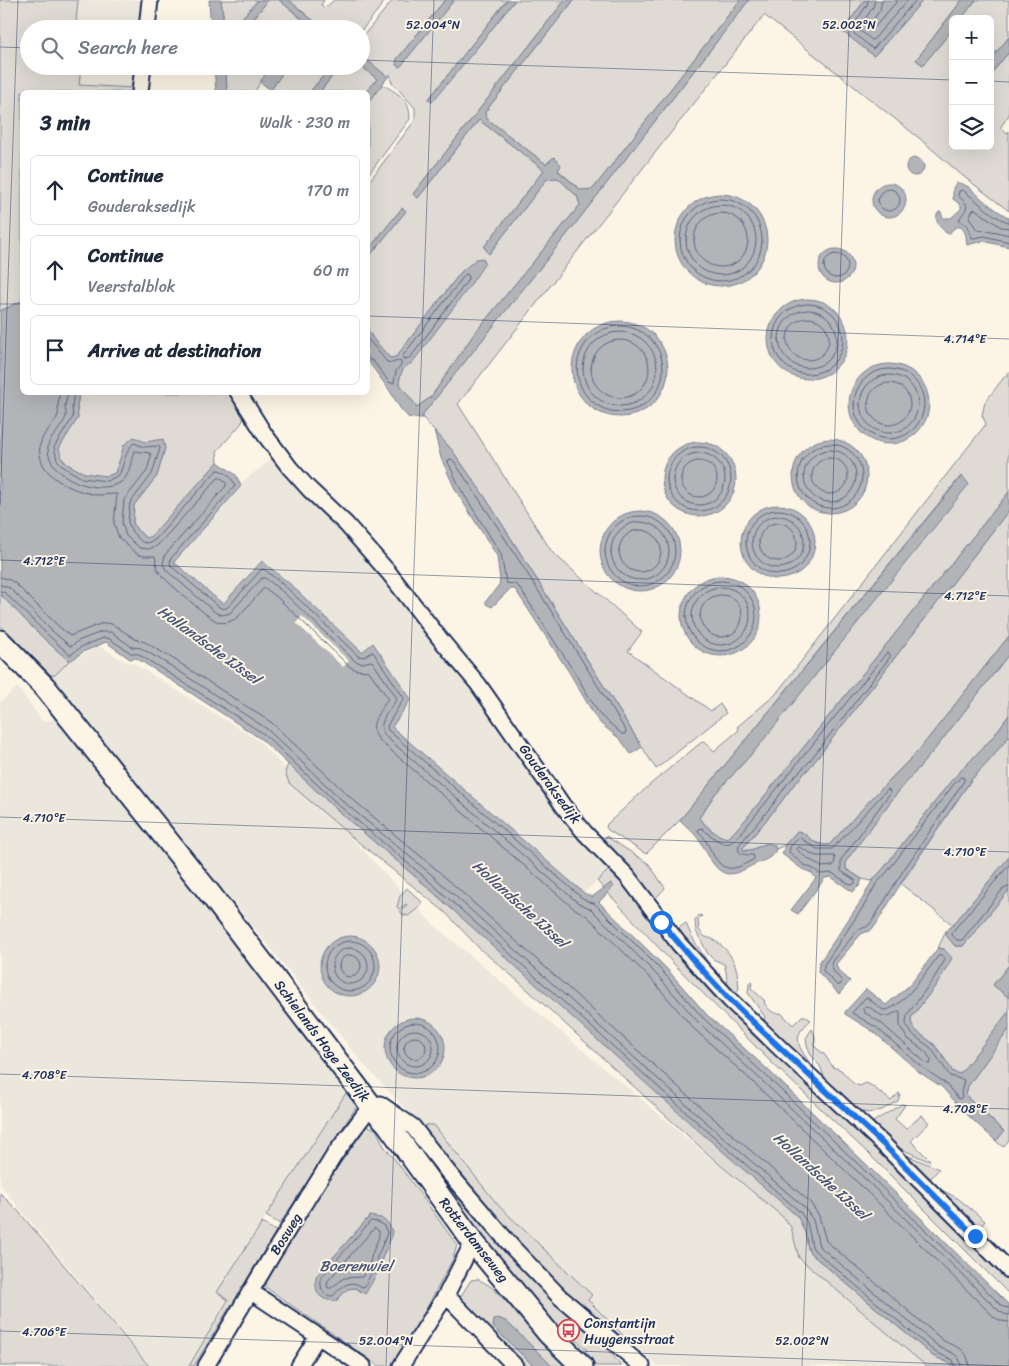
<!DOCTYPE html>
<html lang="en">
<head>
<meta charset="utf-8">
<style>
  body { margin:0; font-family:Sriracha,sans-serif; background:#f6f6f7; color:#1f2937 }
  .controls { position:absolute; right:15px; top:15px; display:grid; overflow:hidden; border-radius:8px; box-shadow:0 5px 20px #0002 }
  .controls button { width:45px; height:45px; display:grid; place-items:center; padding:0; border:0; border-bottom:1px solid #e0e1e3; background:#fff; color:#1f2937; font:25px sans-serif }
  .stop { position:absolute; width:15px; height:15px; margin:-11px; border:4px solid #1a73e8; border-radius:50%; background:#fff }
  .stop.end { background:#1a73e8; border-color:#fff; box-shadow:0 1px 5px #0008 }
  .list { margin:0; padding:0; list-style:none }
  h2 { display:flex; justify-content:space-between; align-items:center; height:65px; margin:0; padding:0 20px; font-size:21px }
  h2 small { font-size:16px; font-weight:400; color:#747a83 }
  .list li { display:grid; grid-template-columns:32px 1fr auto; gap:15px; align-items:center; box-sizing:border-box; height:70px; margin:0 10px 10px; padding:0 10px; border:1px solid #e0e1e3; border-radius:8px }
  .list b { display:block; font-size:19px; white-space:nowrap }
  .list p { margin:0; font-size:16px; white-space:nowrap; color:#747a83 }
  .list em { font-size:16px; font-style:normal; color:#747a83 }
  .icon { flex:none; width:28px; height:28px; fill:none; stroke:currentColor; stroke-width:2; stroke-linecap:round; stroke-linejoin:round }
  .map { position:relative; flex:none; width:1009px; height:1366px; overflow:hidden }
  .search { position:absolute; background:#fff; box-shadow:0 5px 20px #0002; left:20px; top:20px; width:350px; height:55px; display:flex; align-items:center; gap:12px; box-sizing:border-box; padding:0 18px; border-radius:28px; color:#747a83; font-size:19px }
  .panel { position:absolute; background:#fff; box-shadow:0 5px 20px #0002; left:20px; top:90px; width:350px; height:305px; border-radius:8px }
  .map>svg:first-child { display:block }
</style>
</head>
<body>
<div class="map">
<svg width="1009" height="1366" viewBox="0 0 1009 1366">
  <rect width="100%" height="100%" fill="#fcf5e5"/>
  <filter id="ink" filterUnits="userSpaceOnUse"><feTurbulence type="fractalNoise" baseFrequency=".02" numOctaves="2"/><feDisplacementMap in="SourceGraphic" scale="10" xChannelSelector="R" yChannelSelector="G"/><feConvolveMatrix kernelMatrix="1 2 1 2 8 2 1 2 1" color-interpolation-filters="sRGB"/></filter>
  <g filter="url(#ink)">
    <path fill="#ece7dc" d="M78 0H144L141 29H85V24L76 22Z
      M81 66H136L134 88 79 85Z
      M273 458 302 492 367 554 469 683 514 750 534 776 611 868 584 893 392 727 411 698 373 644 362 652 290 584 262 561 223 604 174 562 241 486V483Z
      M99 646 126 662 133 663 258 740 434 925 744 1186 783 1217 791 1227 961 1366H657L588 1300 592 1295 498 1205 364 1065 53 677 69 661H71Z
      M18 687 42 721H47L55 718 58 720 346 1086V1092L217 1292 227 1299 189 1366H150L0 1185V702Z"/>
    <path fill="#dfdbd4" stroke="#7d8599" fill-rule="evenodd" d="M0 0H78L76 22 85 24V29H29V66H81L79 85 134 88 133 92H22V301L0 311Z
      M221 0H258L232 29H225Z
      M268 0H279L305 22 300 29H246Z
      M289 0H324L321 5 325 8 334 0H386L361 31V29H323Z
      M393 0H445L397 59 400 67 454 0H507L428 100 476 49 515 0H565L413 194 418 198 479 120 544 170 484 247 489 254 547 179 558 178 577 196 580 205 474 334 431 397 417 407 399 383 401 373 407 364 461 272 396 357 390 358 374 340 368 330V258L406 211 402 208 368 250V183L415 120V108L391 81 390 74 388 77 361 57V37L363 36Z
      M574 0H740L593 189 581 190 558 170 554 157 546 164 486 118 485 112Z
      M749 0H865L842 31 874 56 923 0H962L916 60 923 65 953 29V146H990V75L1009 52V115L1000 128 1007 133 1009 131V211L963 176 919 138 764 15 590 235 458 404 552 552 642 632 628 651 711 711 720 704 726 713 656 769 485 497 452 450 423 418V414L572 228Z
      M976 0H1009V37L990 60V19H961Z
      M227 66H272L260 82 255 92H227L226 72Z
      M287 66H331L310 92H275L271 90Z
      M340 66H361L377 79 366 92H320Z
      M382 84C398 94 410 98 410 119L368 175V103Z
      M1009 371V492L746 819 728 839C716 836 708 827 699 818L715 794 757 748 961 476 680 820 646 854 608 830 606 827 607 824 653 782 703 741 707 743 714 751 739 730 737 727 775 695 986 424 982 415 985 402Z
      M79 393H231L245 416 241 424 217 451 218 462 151 537 146 538 136 529 133 522 134 505 157 476 165 448 124 445 120 459 115 473C112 474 110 476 107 476 95 479 66 468 60 456 59 453 59 451 59 448L78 418 77 407Z
      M1009 510V636L919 750 874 796 829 845C822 845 816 844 810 839 805 836 804 832 797 831L785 845 776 849 774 845C770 845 767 844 764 845 755 846 753 853 742 849L778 806 792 787 811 766Z
      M0 594 43 638 67 659 69 661 55 675H51L0 625Z
      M1009 654V715L992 738 951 781 883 869 872 881 862 879 846 869V861L860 842 894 797 939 744Z
      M1009 736V857L953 925 901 884 971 780 991 759Z
      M288 764 339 812 424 884 797 1216C801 1223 804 1229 806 1236 807 1243 807 1247 810 1253L933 1356 956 1366H926L799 1258 791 1227 783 1217 719 1164 518 981 479 948 446 913 352 837 289 783 285 772Z
      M606 836 649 864 665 888 654 900 632 871 604 841Z
      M611 868 909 1179 1009 1278V1294L869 1154 770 1061 672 962 607 892 614 886 611 883 604 889 597 881Z
      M407 888 423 903 422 905 408 916 403 915 400 911 407 905 406 904 399 909 397 907 400 896Z
      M1009 890V965L993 985 1009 998V1011L960 1074 953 1072 934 1044 915 1030 911 1024V1018L939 981 944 949 938 948 946 931V935L955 946H963Z
      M699 915 702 916 698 920 699 930 705 937C717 938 731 953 735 965 738 972 738 981 739 989L733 994C725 985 728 975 724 964L713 959 708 954 696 931 695 921Z
      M686 923C690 935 698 947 705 958 708 964 714 968 715 975L676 930Z
      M752 981 751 988 765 1001 764 1003C769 1009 772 1015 781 1013L793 1025 802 1016H805L811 1020C807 1023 803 1028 800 1032 793 1047 810 1059 814 1071L766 1026 764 1021 765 1017 748 993 749 984Z
      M812 1029 815 1036V1047L824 1054 833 1067 841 1070 854 1084 860 1086 866 1083 872 1086 891 1101 899 1093 900 1094 898 1101 882 1110 868 1113 859 1111 853 1107 826 1081 820 1066 811 1055 807 1045 806 1038Z
      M1009 1029V1140L1003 1147 996 1141 1004 1131 969 1099 966 1094 968 1086Z
      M346 1086 357 1103V1106L280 1224 266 1216 346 1093Z
      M902 1104 905 1105 895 1119 906 1129 922 1115 929 1123 911 1141 930 1160 928 1161 893 1145 873 1125V1122Z
      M426 1125H434L498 1205 592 1295 588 1300 623 1335 624 1337 620 1339 589 1313 516 1244 492 1213 423 1130Z
      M367 1126 376 1129 384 1146 400 1166 457 1245 453 1259 422 1317 402 1366H379L261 1284 339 1165ZM370 1216 390 1240 382 1258 381 1266 361 1292 355 1288 347 1289 336 1301 321 1271Z
      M407 1134 413 1135 622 1366H596L586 1352 587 1350 565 1330 544 1316 506 1276Z
      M902 1153 939 1169 931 1178 925 1176 911 1162 912 1161 909 1158 907 1159Z
      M938 1188 959 1199 985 1221 978 1230Z
      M0 1193 19 1212 149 1366H0Z
      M262 1223 276 1231 246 1281 247 1285 234 1304 231 1305 194 1366H189L228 1300 217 1292Z
      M478 1279 490 1286 573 1366H552L507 1322 498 1318 493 1327 534 1366H516L457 1302 471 1280Z"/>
    <path fill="#b2b4b8" stroke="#767f94" d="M209 0H221L225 29H211Z
      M258 0H268L246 29H232Z
      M279 0H289L323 29H300L305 21Z
      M445 0H454L400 67 396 65 397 59Z
      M507 0H515L476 49 432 102 428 100Z
      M565 0H574L485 112 486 118 546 164 554 157 561 165 558 171 581 190 593 189 740 0H749L572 228 423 414V418H409L400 408 390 391 368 361V330L374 340 390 358 396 357 461 272 476 259 483 258 485 263 469 287 412 363C403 366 400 374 399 383L417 407 431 397 474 334 580 205 577 196 558 178 547 179 489 254 484 247 544 170 479 120 418 198 413 194Z
      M865 0H923L874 56 842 31Z
      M962 0H976L961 19H953V29L923 65 916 60Z
      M1009 37V52L990 75V60Z
      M361 55 388 77 368 103V92H366L377 79 361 66Z
      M214 66H227L226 72 227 92H216Z
      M272 66H287L271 90 260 82Z
      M331 66H340L320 92H310Z
      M906 167a9 9 0 1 1 18 0a9 9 0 1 1-18 0Z
      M956 183C968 182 977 196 986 202 993 208 1001 213 1009 218V247L983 241 967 245C966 241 967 237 965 233 962 223 953 227 950 233H946C941 227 932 220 939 212H941L943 218H951L961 209V205L953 199V188Z
      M872 200a17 17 0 1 1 34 0a17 17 0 1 1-34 0Z
      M675 240a46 46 0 1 1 92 0a46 46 0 1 1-92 0Z
      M402 208 406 211 368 258V250Z
      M819 266a17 17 0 1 1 34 0a17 17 0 1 1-34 0Z
      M768 339a40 40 0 1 1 80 0a40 40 0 1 1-80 0Z
      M22 301V392L79 393 77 407 78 418 59 448 61 457 67 464 84 473 107 476 115 473 120 459 124 445 134 437 145 442 163 439 165 448 157 476 134 505 133 523 136 529 146 538 151 536 218 462 236 475 241 486 174 562 223 604 262 561 290 584 362 652 373 643 411 699 392 727 584 893 592 897 611 883 614 886 599 902 666 968 707 1015 765 1067 865 1163 1009 1305V1366H956L933 1356 810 1253C807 1247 807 1243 806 1236 804 1229 801 1223 797 1216L691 1124 424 884 339 812 261 739 165 676 136 658 130 659 106 642 83 652 72 660H68L43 638 0 594V311Z
      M572 369a48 48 0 1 1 96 0a48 48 0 1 1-96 0Z
      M849 404a40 40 0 1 1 80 0a40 40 0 1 1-80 0Z
      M434 430 452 450 485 497 642 747 631 754 620 739 601 724 596 718 569 672 515 589H510L492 607 486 604V601L499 585 500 580 497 556 456 491 441 458Z
      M793 476a37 37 0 1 1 74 0a37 37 0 1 1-74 0Z
      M662 479a37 37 0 1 1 74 0a37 37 0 1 1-74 0Z
      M962 476 969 484 757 748 715 794 699 818C707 827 716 836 728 838L746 819 1009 492V510L811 766 792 787 778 806 742 849 745 851C748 850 751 850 754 849 762 846 769 838 776 849 773 858 763 861 755 864 747 868 737 874 729 874 714 873 708 853 701 843 696 834 687 827 680 820Z
      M741 542a37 37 0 1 1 74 0a37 37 0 1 1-74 0Z
      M600 551a40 40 0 1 1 80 0a40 40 0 1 1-80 0Z
      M681 616a40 40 0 1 1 80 0a40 40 0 1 1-80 0Z
      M1009 636V654L939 744 894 797 846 861V869L862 879 860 885 853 892 831 877 825 878 798 914 791 910 816 878 812 873 802 869 782 854 785 845 797 831C810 833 809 845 829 845L874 796 919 750Z
      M1009 715V736L991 759 971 780 907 873 875 926 869 931 861 934 836 964 838 970 850 981 839 994 818 972 819 963 863 898 872 881 883 869 951 781 992 738Z
      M1009 857V890L963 946H955L946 935V931L953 925Z
      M320 966a30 30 0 1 1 60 0a30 30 0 1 1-60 0Z
      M938 948 944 949 952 958 939 981 911 1018C911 1033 926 1036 934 1045 942 1053 947 1063 953 1072L960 1074 1009 1011V1029L968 1086 966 1094 969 1099 1004 1132 996 1141 962 1110 942 1087 919 1072 874 1032 845 1014V1012L866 989 886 1005 911 984Z
      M1009 965V998L993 985Z
      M385 1048a30 30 0 1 1 60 0a30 30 0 1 1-60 0Z
      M370 1216 381 1218 388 1223 392 1231 390 1240 382 1258 381 1266 367 1291 365 1294 355 1288 348 1289 336 1301C317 1300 315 1292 316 1276L321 1271Z
      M499 1318 507 1322 552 1366H534L493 1327 494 1320Z"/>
    <path fill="#fcf5e5" d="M302 616 349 661 343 667 296 623Z"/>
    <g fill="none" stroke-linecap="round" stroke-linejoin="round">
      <path stroke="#576482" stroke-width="1" d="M868 0 867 5 850 30 873 49 916 0
        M875 0 873 7 859 28V30L872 40 874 39 908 0
        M882 0 880 10 869 26 871 29H873L898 0
        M878 200a11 11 0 1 1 22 0a11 11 0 1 1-22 0Z
        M680 240a41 41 0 1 1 82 0a41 41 0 1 1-82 0Z
        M686 240a35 35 0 1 1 70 0a35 35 0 1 1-70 0Z
        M694 240a27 27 0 1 1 54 0a27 27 0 1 1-54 0Z
        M1009 222C995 220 975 198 962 190L959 191 958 196C973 207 965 209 959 220L968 226 972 238H974L984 236 1009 242
        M1009 228 1001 227 975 209 973 210 969 217 977 230 992 231 1009 235
        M824 266a12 12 0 1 1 24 0a12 12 0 1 1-24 0Z
        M466 274 468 275 469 277 465 284 410 358 403 359V356Z
        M773 339a35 35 0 1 1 70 0a35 35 0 1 1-70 0Z
        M779 339a29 29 0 1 1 58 0a29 29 0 1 1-58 0Z
        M787 339a21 21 0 1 1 42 0a21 21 0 1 1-42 0Z
        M577 369a43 43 0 1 1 86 0a43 43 0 1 1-86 0Z
        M583 369a37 37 0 1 1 74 0a37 37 0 1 1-74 0Z
        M368 339 387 362 391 363 399 361 401 362V365L396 371 394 383H390L373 361 368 359
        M591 369a29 29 0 1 1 58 0a29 29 0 1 1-58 0Z
        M854 404a35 35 0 1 1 70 0a35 35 0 1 1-70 0Z
        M860 404a29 29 0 1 1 58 0a29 29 0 1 1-58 0Z
        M868 404a21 21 0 1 1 42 0a21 21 0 1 1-42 0Z
        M60 392C59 397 58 403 58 408 58 411 59 412 58 415 54 426 42 433 40 445 35 476 74 492 98 495 105 495 111 494 117 494L114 523 119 538 137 554 144 556H155L157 568 161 575C170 584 210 620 219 622 226 624 232 621 238 617L263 589 265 588 278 598 350 667 357 670 369 671 388 698C380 714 365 724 380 741L572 907 587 916 652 980 693 1028 752 1081 852 1177 994 1317 1001 1321 1009 1322
        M68 392C67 397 65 403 65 408 65 410 67 413 66 415 66 420 61 425 59 429 55 435 47 441 48 449 48 477 98 497 121 482 130 476 131 460 134 451L150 453 151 456 147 471 124 500 122 523 126 536 140 548 148 549 155 547 159 544 218 478H221L226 482V486L165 555 163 564 166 570 216 613 222 615 230 613 262 578H265L283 592 355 661 361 663 372 661 397 698C391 710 375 722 385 736L577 902 591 909 657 975 699 1023 757 1076 857 1171 999 1311 1004 1314 1009 1315
        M74 392 72 407 73 417 54 447 57 460 65 468 82 478 107 481 119 475C124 465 125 450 134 443L144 447 159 446 160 448 152 474 130 503 128 522 132 532 142 542 147 543 155 540 217 470C224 470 234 479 235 486L171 558 170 562 171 566 219 607 223 609 228 607 261 570 264 569 287 588 358 656 364 657 371 652H373L404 698 388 724 387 728 389 731 581 897 589 902 594 903 662 971 703 1018 761 1071 861 1167 1003 1307 1009 1308
        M798 476a32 32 0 1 1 64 0a32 32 0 1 1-64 0Z
        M667 479a32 32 0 1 1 64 0a32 32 0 1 1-64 0Z
        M804 476a26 26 0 1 1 52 0a26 26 0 1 1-52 0Z
        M673 479a26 26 0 1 1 52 0a26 26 0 1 1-52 0Z
        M812 476a18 18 0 1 1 36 0a18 18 0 1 1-36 0Z
        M450 459 453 460C513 548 569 640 626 731L625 734H622L600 715 573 670 519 587 515 584 506 583 501 554 460 488 448 462Z
        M681 479a18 18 0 1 1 36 0a18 18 0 1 1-36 0Z
        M746 542a32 32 0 1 1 64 0a32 32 0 1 1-64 0Z
        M752 542a26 26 0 1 1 52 0a26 26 0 1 1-52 0Z
        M605 551a35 35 0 1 1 70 0a35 35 0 1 1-70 0Z
        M611 551a29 29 0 1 1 58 0a29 29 0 1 1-58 0Z
        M759 542a19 19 0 1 1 38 0a19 19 0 1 1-38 0Z
        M619 551a21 21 0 1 1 42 0a21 21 0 1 1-42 0Z
        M0 577 8 579 15 583 56 624 70 636 100 624 108 623 114 625 135 639 145 642 175 660 272 723 351 798 437 870 704 1110 810 1202 819 1216 826 1241 944 1341C957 1348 968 1348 969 1366
        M686 616a35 35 0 1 1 70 0a35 35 0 1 1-70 0Z
        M0 585 5 586 10 588 51 630 70 646H72L78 641 101 632H111L132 647 141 648 171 666 267 729 346 804 432 875 699 1116 804 1207 813 1220 819 1246 939 1347C949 1352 960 1353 961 1366
        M692 616a29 29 0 1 1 58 0a29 29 0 1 1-58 0Z
        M0 591 5 593 47 634 69 654H72L81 647 103 638H108L131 653 138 654 167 672 264 734 342 808 428 880 695 1120 800 1212 807 1222 812 1246 814 1250 935 1352 953 1360 955 1366
        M700 616a21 21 0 1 1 42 0a21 21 0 1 1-42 0Z
        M887 653 890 654V657L808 763 788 783 774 803 739 845C736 855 745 855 753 855L754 857V859C747 863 736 870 728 868 716 866 711 849 706 841 704 837 701 834 698 831L699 829 702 828C707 833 722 846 730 843 736 841 746 827 750 822Z
        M961 777 964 778V781L903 871 871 923 866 927 858 930 832 961C830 970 837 975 842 981L840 985H837L823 971 824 965 867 901 876 884 887 872 954 784Z
        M888 789 890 791V793L841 860V871L855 880V883L853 885H851L832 873 820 874 814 869 804 865 789 852 790 847 799 837 817 849H832Z
        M799 847 816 856H834L835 858 834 865 832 866 821 867C813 860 803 858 797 849Z
        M1009 865 952 932V935L957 940H962L1003 889 1009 887
        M325 966a25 25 0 1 1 50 0a25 25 0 1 1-50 0Z
        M332 966a18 18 0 1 1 36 0a18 18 0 1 1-36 0Z
        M939 955H942L945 960 934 978 907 1015 906 1024 912 1034 931 1048 950 1076 964 1080 961 1093 962 1097 960 1099 958 1098 945 1083 922 1067 877 1028 852 1013 866 997 883 1010C900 1012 929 968 939 955Z
        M339 966a11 11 0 1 1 22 0a11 11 0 1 1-22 0Z
        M866 1006C880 1011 880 1023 898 1011H900V1025L902 1030 907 1038 926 1052 931 1060V1063L929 1064 926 1063 881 1023 864 1012 863 1009Z
        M390 1048a25 25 0 1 1 50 0a25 25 0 1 1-50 0Z
        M397 1048a18 18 0 1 1 36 0a18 18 0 1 1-36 0Z
        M404 1048a11 11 0 1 1 22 0a11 11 0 1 1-22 0Z
        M371 1221 378 1222 384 1226 387 1232 385 1239 377 1257 376 1264 365 1286 362 1287C350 1278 341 1287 333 1296 322 1296 320 1288 321 1278Z
        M375 1228 379 1231V1237L372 1254 370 1262 362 1277 344 1278 331 1288H328L327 1285 328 1281Z"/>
      <defs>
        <path id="minor" d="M147 29 150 0
          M140 92 143 66
          M238 392 265 435 290 468 309 489 346 524 389 573 441 640 478 684 564 807 585 833 627 876 679 944 730 1000 782 1050 883 1144 1009 1270
          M250 1291 363 1366
          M446 1295 515 1366
          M206 1366 274 1252 335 1154 367 1111 380 1104 413 1127 448 1172 513 1248 560 1297 642 1366
          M299 1366 318 1336
          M401 1366 446 1295 473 1242"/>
        <path id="secondary" d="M0 641 45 687 89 742
          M92 746 211 895 373 1108 387 1123 473 1242 549 1334 582 1366"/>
      </defs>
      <use href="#minor" stroke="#1b2f5e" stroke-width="19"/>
      <use href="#secondary" stroke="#1b2f5e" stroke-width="25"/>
      <use href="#minor" stroke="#fcf5e5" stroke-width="15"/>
      <use href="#secondary" stroke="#fcf5e5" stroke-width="21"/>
    </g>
  </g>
  <g fill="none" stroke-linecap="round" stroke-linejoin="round" filter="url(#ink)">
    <path stroke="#1a73e8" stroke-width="6" d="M661 922 695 962 730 1000 776 1044 883 1144 975 1236"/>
  </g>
  <path fill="none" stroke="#1b2f5e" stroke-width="1" stroke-opacity="0.45" d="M0 47 29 48M361 60 953 80M990 81 1009 82M0 304H22M368 316 1009 339M0 505 18 0M0 560 1009 596M0 817 1009 852M0 1074 1009 1109M0 1331 1009 1366M386 1366 434 0M802 1366 850 0"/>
  <defs>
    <symbol id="bus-ring" viewBox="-11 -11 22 22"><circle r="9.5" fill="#fcf5e5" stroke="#d1495b" stroke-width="1.5"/><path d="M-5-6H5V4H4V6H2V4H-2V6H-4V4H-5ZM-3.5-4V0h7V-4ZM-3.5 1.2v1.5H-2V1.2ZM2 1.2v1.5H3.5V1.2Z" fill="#d1495b"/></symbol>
  </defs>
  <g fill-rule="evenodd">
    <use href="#bus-ring" x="556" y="1318" width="25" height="25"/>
  </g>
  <g text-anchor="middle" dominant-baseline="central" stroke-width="4" stroke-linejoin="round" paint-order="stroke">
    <g font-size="14" fill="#1b2f5e" stroke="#fcf5e5">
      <text transform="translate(550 784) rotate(54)">Gouderaksedijk</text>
      <text transform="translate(322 1041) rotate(53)">Schielands Hoge Zeedijk</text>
      <text transform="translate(286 1234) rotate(-58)">Bosweg</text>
      <text transform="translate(474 1240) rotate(52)">Rotterdamseweg</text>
    </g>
    <g font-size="14" fill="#1b2f5e" stroke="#fcf5e5" text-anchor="start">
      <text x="584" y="1323">Constantijn<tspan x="584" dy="16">Huygensstraat</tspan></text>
    </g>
    <g font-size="15" font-style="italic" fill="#485779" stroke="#fcf5e5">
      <text transform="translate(209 645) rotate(36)">Hollandsche IJssel</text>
      <text transform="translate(520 904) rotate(42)">Hollandsche IJssel</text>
      <text transform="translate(821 1176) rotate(42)">Hollandsche IJssel</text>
      <text x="356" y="1266">Boerenwiel</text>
    </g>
  </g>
  <g font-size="12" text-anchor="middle" fill="#1b2f5e" stroke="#fcf5e5" stroke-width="4" stroke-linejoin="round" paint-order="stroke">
    <text x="433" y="29">52.004°N</text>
    <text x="849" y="29">52.002°N</text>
    <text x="965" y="343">4.714°E</text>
    <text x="44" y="565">4.712°E</text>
    <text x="965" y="600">4.712°E</text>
    <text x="44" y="822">4.710°E</text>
    <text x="965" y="856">4.710°E</text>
    <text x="44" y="1079">4.708°E</text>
    <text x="965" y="1113">4.708°E</text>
    <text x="44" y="1336">4.706°E</text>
    <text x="386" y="1345">52.004°N</text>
    <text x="802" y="1345">52.002°N</text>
  </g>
</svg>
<div class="controls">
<button>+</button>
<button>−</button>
<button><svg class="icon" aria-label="layers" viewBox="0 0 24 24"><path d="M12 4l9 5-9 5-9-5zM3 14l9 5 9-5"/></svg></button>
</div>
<div class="stop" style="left:661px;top:922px"></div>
<div class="stop end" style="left:975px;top:1236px"></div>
<div class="search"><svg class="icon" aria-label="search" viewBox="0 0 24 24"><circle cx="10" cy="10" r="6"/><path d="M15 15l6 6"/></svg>Search here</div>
<section class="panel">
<h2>3 min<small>Walk · 230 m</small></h2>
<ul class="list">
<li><svg class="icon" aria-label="ahead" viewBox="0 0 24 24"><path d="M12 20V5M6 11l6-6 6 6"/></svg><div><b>Continue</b><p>Gouderaksedijk</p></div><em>170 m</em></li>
<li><svg class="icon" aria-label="ahead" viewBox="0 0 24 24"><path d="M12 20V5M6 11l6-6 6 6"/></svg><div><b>Continue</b><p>Veerstalblok</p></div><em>60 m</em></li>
<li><svg class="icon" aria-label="arrive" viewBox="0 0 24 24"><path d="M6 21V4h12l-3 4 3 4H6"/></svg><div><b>Arrive at destination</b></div></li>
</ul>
</section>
</div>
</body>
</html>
